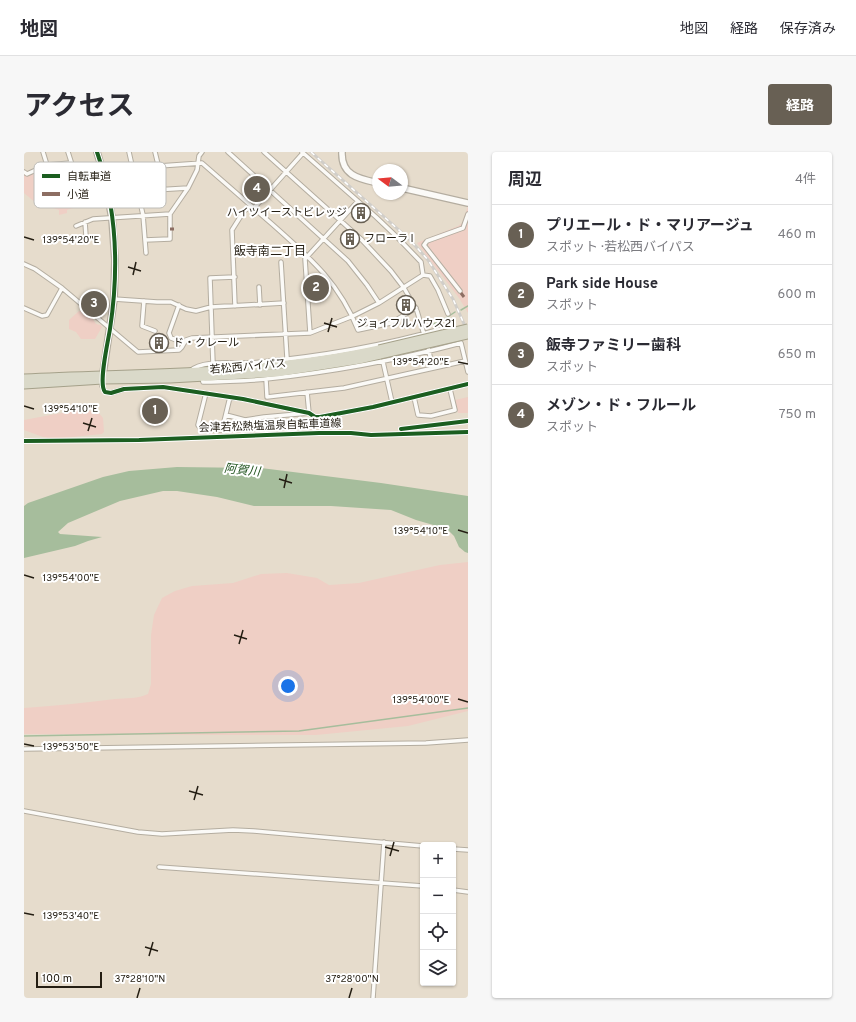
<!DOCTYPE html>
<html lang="ja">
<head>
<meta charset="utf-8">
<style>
  body { margin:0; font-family:Overpass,"Noto Sans JP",sans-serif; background:#f7f7f7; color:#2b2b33 }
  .controls { position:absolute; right:12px; bottom:12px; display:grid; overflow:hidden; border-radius:4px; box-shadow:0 1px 3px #0004 }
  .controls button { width:36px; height:36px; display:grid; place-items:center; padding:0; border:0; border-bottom:1px solid #e1e1e2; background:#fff; color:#2b2b33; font:20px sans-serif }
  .compass { position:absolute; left:348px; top:12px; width:36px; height:36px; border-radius:50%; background:#fff; box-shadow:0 1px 3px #0004; rotate:286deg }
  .scale { position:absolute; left:12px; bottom:10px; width:66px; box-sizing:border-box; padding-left:4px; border:2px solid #241e13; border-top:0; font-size:11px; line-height:14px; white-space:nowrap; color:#241e13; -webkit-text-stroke:3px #fff; paint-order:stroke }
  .you { position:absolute; left:264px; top:534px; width:14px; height:14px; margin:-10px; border:3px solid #fff; border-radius:50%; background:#1a73e8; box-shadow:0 0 0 6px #1a73e833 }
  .badge { display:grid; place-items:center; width:26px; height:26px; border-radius:50%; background:#686054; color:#fff; font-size:13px; font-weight:700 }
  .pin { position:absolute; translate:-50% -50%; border:2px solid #fff; box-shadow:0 1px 4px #0006 }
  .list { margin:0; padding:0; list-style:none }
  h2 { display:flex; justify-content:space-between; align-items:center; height:52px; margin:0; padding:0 16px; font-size:17px }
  h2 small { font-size:13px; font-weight:400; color:#7c7c81 }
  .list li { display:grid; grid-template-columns:26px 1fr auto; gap:12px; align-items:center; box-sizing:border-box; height:60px; padding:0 16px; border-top:1px solid #e1e1e2 }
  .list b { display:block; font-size:15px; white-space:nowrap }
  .list p { margin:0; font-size:13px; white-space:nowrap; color:#7c7c81 }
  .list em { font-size:13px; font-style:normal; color:#7c7c81 }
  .icon { flex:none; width:22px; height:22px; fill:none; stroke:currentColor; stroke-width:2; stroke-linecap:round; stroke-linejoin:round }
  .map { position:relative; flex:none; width:444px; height:846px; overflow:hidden; border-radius:4px }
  header { display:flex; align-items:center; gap:24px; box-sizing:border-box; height:56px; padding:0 20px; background:#fff; border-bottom:1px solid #e1e1e2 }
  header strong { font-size:19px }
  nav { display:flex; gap:22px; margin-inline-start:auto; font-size:14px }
  .intro { display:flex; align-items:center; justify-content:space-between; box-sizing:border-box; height:96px; padding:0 24px }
  h1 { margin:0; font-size:28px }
  .button { padding:10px 18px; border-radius:4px; background:#686054; color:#fff; font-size:14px; font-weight:700 }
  main { display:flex; gap:24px; padding:0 24px }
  aside { flex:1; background:#fff; border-radius:4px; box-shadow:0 1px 3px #0004 }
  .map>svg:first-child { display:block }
</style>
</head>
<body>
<header>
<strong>地図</strong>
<nav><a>地図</a><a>経路</a><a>保存済み</a></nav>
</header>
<div class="intro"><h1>アクセス</h1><a class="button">経路</a></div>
<main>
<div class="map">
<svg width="444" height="846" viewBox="0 0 444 846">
  <rect width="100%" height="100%" fill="#e6dccc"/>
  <path fill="#efcfc5" d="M44 13 46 15 54 39 52 55 43 58V61L35 63V58L20 53 18 56 0 41V23H2L22 15Z
    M444 54V161L435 146 393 91 434 74 438 71Z
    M55 159C64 159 67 164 72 172L77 173 78 175 71 187H57L52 180 45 177V168Z
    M444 245V261H434L431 248Z
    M57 258 74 260 79 266 80 280 78 282 29 287 19 285 0 278V268L32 262Z
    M444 410V559L384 574 292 583H195L0 582V556C30 554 60 551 91 547 102 546 114 547 124 542L127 532V483L130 463 138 446 151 439 168 434 209 431 237 422 263 421 293 426 305 433 335 431 416 413Z"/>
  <path fill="#a6bd9c" d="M153 315 237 316 357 331 444 344V401L441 400 435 395 430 384 423 377 392 368 367 358 307 354H230L193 345 153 339H139L96 349 44 371 34 380 36 382 78 385 64 389 51 394 0 406V354L4 351 79 325 105 319Z"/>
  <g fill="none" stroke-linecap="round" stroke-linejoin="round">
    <path stroke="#a6bd9c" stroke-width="1.5" d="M437 158 444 154
      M402 174 416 170 431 160
      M0 584 275 579 444 556"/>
    <defs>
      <path id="street" d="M19 0 23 13
        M44 0 56 38
        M105 0 119 63 122 101
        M131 0 140 37
        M204 0 324 109 343 133 355 151
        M240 0 337 87 367 119 380 136 393 159 401 186
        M278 0 352 65 372 84 397 110 399 123
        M135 14 178 11C201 31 225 52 248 72 285 105 315 130 334 178L367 171 392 156
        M0 20 3 22 23 13 47 11
        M114 39 164 36
        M230 56 279 1
        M61 70 62 84
        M52 74 69 67 146 62
        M121 88 146 87V62L164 36 173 18 175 4 178 0
        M257 110 263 206
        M0 112 11 117 38 136 114 200 155 198 158 195 162 188 168 186 286 181 329 164 355 151 399 123 406 124 414 138 424 162
        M235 135 236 153
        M436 139 400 93 403 89 439 76 444 62
        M90 147 133 150H147L162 157 172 159 187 155 260 151
        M120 149 118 174 131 179
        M155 153 145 181 147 186 160 191
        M211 154 208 78 220 59 227 54
        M0 156 18 164 23 163 38 136
        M286 181 281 107 334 49
        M403 192 409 216
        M359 210 368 250
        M189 212 186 126 211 125
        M166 219C179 207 211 212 228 211 292 205 355 195 417 177
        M178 226 179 230H187C205 229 224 229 242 227 308 220 373 208 437 191L444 220
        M242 227 243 245 320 236 441 209
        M79 229 78 234 81 240 87 241 100 237 139 235 219 247 285 261 291 265H296L349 255 444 232
        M182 241 174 273 177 277 198 278 206 245
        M390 245 394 263 407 264 431 258 426 237
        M202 263 221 268 240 265 285 261 283 240
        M0 597 402 591 444 588
        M0 659 114 680 138 682 209 678 230 679 399 694
        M429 697 444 698
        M135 715 399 734
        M429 738 444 740
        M349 846 360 690"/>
      <path id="secondary" d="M73 0 80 24 88 66 91 108 90 147 79 222
        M318 0C317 24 336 27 354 31
        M378 36 444 51"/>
      <path id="highway" d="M0 226C118 220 239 223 355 197
        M0 233 79 228 146 227 252 221 335 208 356 203"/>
    </defs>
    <use href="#street" stroke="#b4ada0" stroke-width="5.5"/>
    <use href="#secondary" stroke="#b4ada0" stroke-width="8"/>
    <use href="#highway" stroke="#a5a18a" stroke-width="9"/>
    <use href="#street" stroke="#fbfaf7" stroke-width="3.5"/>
    <use href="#secondary" stroke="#fbfaf7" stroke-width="5.5"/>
    <use href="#highway" stroke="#dad9c9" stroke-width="7"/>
    <defs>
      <path id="rail" d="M287 0 385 87 404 108 429 147 444 181"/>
    </defs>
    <use href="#rail" stroke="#d1cec9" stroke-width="3"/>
    <use href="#rail" stroke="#fff" stroke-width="1.5" stroke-dasharray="4.5" stroke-linecap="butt"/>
    <defs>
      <path id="highway-bridge" d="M355 197 444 176
        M356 203 444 183"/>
    </defs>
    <use href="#highway-bridge" stroke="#a5a18a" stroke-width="9" stroke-linecap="butt"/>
    <use href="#highway-bridge" stroke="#dad9c9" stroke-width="7"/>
    <path stroke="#8d6e63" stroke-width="3" stroke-dasharray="6 3" stroke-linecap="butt" d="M146 77H150
      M437 141 440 145"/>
    <defs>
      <path id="cycleway" d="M73 0C93 57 95 118 86 177 84 190 74 232 81 240L87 241 100 237 139 235 219 247 285 261 291 265H296L349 255 444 232
        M377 277 444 269
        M0 289 115 288 295 281H327L347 283 444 280"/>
    </defs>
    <use href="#cycleway" stroke="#fff" stroke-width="6"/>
    <use href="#cycleway" stroke="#1b5e20" stroke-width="4"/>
  </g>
  <path fill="none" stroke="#241e13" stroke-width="1.5" d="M0 85 10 88M104 115 117 119M109 123 112 110M300 171 313 175M304 180 308 166M434 210 444 212M0 254 10 257M59 271 72 275M64 279 68 266M255 327 268 331M260 336 263 322M434 378 444 381M0 423 10 426M210 483 223 487M215 492 219 478M434 547 444 550M0 592 10 594M165 639 179 643M170 648 174 634M361 695 375 699M366 704 370 690M0 761 10 763M121 795 134 799M125 804 129 790M113 846 116 836M325 846 328 836"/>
  <defs>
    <symbol id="building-ring" viewBox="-11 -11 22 22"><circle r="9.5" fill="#fff" stroke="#686054" stroke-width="1.5"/><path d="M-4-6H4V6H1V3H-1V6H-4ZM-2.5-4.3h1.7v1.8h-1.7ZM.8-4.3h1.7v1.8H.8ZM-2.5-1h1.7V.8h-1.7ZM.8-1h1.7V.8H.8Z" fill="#686054"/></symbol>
  </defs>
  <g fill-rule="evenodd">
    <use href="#building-ring" x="326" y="50" width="22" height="22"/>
    <use href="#building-ring" x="315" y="76" width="22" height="22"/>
    <use href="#building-ring" x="371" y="142" width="22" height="22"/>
    <use href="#building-ring" x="124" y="180" width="22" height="22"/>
  </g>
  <g text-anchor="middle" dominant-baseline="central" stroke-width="4" stroke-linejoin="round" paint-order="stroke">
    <g font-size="11" fill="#241e13" stroke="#fff" text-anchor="start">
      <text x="323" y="61" text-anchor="end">ハイツイーストビレッジ</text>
      <text x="340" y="87">フローラ I</text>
      <text x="382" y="172" text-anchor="middle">ジョイフルハウス21</text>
      <text x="149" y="191">ド・クレール</text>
    </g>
    <g font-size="11" fill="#241e13" stroke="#fff">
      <text transform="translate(224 215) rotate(-5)">若松西バイパス</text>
      <text transform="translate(246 274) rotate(-2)">会津若松熱塩温泉自転車道線</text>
    </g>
    <g font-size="12" fill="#241e13" stroke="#fff">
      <text x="246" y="100">飯寺南二丁目</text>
    </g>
    <g font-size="12" font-style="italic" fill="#1b4f19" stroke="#fff">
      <text transform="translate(218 319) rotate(6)">阿賀川</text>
    </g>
  </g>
  <rect x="10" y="10" width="132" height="46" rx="6" fill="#fff" stroke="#bdbcb8" stroke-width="1"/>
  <rect x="18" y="22" width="18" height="4" fill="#1b5e20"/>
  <rect x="18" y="40" width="18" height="4" fill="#8d6e63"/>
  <g font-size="11" fill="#241e13">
    <text x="43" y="28">自転車道</text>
    <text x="43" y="46">小道</text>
  </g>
  <g font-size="10" text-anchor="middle" fill="#241e13" stroke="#fff" stroke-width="4" stroke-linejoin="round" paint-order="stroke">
    <text x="47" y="91">139°54'20"E</text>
    <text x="397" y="213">139°54'20"E</text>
    <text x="47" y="260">139°54'10"E</text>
    <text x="397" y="382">139°54'10"E</text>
    <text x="47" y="429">139°54'00"E</text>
    <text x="397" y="551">139°54'00"E</text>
    <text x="47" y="598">139°53'50"E</text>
    <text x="47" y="767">139°53'40"E</text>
    <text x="116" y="830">37°28'10"N</text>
    <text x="328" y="830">37°28'00"N</text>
  </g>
</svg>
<div class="controls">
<button>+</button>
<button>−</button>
<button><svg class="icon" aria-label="locate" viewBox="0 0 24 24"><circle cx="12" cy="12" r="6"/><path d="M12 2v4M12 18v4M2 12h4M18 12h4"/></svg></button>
<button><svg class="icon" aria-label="layers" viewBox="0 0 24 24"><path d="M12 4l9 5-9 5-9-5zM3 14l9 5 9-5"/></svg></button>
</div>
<svg class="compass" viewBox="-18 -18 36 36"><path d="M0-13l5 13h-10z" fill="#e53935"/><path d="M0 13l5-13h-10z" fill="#7c7c81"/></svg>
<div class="scale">100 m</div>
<div class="you"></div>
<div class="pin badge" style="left:131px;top:259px">1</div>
<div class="pin badge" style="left:292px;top:136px">2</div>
<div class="pin badge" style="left:70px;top:152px">3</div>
<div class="pin badge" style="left:233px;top:37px">4</div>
</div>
<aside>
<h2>周辺<small>4件</small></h2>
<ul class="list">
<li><span class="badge">1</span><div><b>プリエール・ド・マリアージュ</b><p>スポット · 若松西バイパス</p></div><em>460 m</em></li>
<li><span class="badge">2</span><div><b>Park side House</b><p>スポット</p></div><em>600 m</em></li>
<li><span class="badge">3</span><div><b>飯寺ファミリー歯科</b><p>スポット</p></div><em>650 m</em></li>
<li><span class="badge">4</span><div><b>メゾン・ド・フルール</b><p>スポット</p></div><em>750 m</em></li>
</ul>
</aside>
</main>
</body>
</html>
